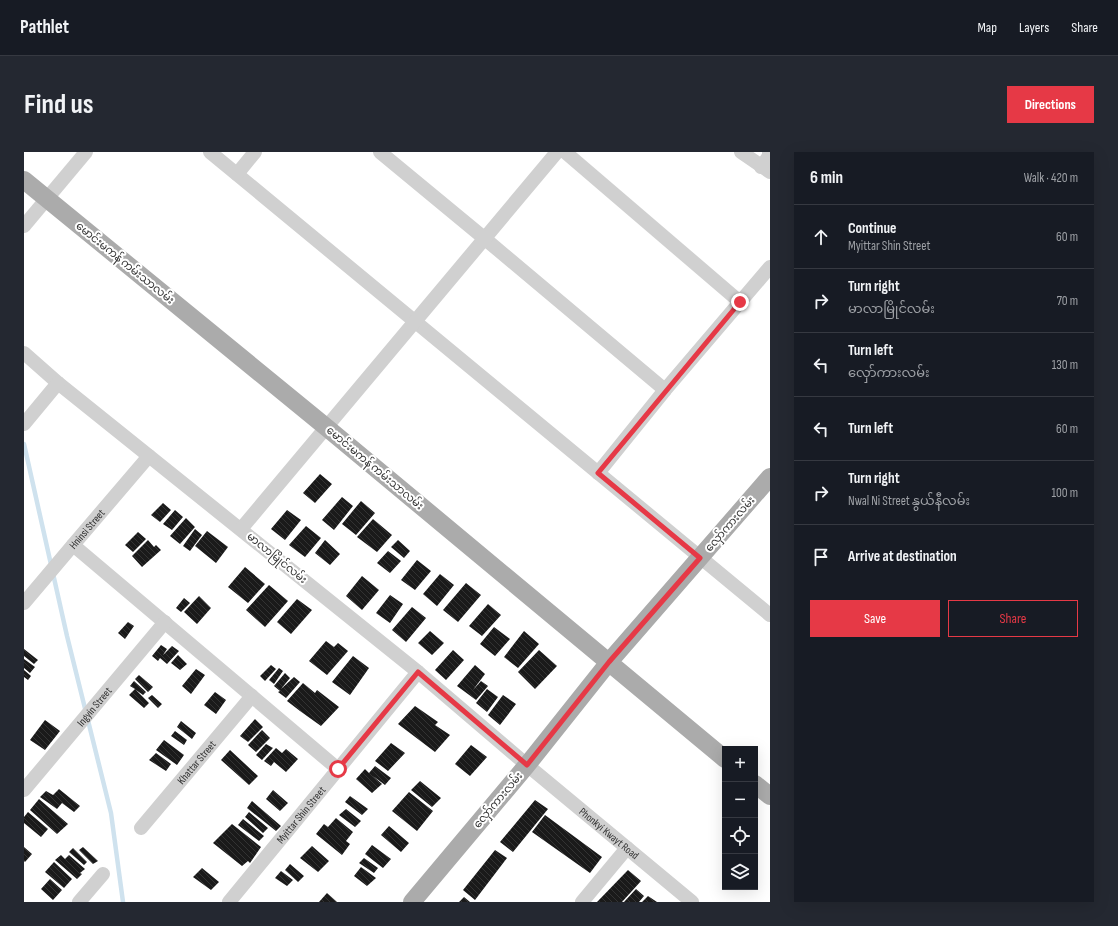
<!DOCTYPE html>
<html lang="en">
<head>
<meta charset="utf-8">
<style>
  body { margin:0; font-family:"Sofia Sans Condensed","Noto Sans Myanmar",sans-serif; background:#242831; color:#f1f3f6 }
  .controls { position:absolute; right:12px; bottom:12px; display:grid; overflow:hidden; border-radius:0px; box-shadow:0 4px 16px #0002 }
  .controls button { width:36px; height:36px; display:grid; place-items:center; padding:0; border:0; border-bottom:1px solid #363941; background:#171b24; color:#f1f3f6; font:20px sans-serif }
  .stop { position:absolute; width:12px; height:12px; margin:-9px; border:3px solid #e63946; border-radius:50%; background:#fff }
  .stop.end { background:#e63946; border-color:#fff; box-shadow:0 1px 4px #0008 }
  .list { margin:0; padding:0; list-style:none }
  h2 { display:flex; justify-content:space-between; align-items:center; height:52px; margin:0; padding:0 16px; font-size:17px }
  h2 small { font-size:13px; font-weight:400; color:#9ea1a6 }
  .list li { display:grid; grid-template-columns:26px 1fr auto; gap:12px; align-items:center; box-sizing:border-box; height:64px; padding:0 16px; border-top:1px solid #363941 }
  .list b { display:block; font-size:15px; white-space:nowrap }
  .list p { margin:0; font-size:13px; white-space:nowrap; color:#9ea1a6 }
  .list em { font-size:13px; font-style:normal; color:#9ea1a6 }
  .actions { display:flex; gap:8px; padding:12px 16px }
  .actions a { flex:1; padding:9px 0; border:1px solid #e63946; border-radius:0px; text-align:center; font-size:14px; color:#e63946 }
  .actions .main { background:#e63946; color:#fff }
  .icon { flex:none; width:22px; height:22px; fill:none; stroke:currentColor; stroke-width:2; stroke-linecap:round; stroke-linejoin:round }
  .map { position:relative; flex:none; width:746px; height:750px; overflow:hidden; border-radius:0px }
  header { display:flex; align-items:center; gap:24px; box-sizing:border-box; height:56px; padding:0 20px; background:#171b24; border-bottom:1px solid #363941 }
  header strong { font-size:19px }
  nav { display:flex; gap:22px; margin-inline-start:auto; font-size:14px }
  .intro { display:flex; align-items:center; justify-content:space-between; box-sizing:border-box; height:96px; padding:0 24px }
  h1 { margin:0; font-size:28px }
  .button { padding:10px 18px; border-radius:0px; background:#e63946; color:#fff; font-size:14px; font-weight:700 }
  main { display:flex; gap:24px; padding:0 24px }
  aside { flex:1; background:#171b24; border-radius:0px; box-shadow:0 4px 16px #0002 }
  .map>svg:first-child { display:block }
</style>
</head>
<body>
<header>
<strong>Pathlet</strong>
<nav><a>Map</a><a>Layers</a><a>Share</a></nav>
</header>
<div class="intro"><h1>Find us</h1><a class="button">Directions</a></div>
<main>
<div class="map">
<svg width="746" height="750" viewBox="0 0 746 750">
  <defs>
    <pattern id="building-back-hatch" width="6" height="6" patternUnits="userSpaceOnUse"><rect width="6" height="6" fill="#1a1a1a"/><path d="M-1 5l2 2M0 0l6 6M5-1l2 2" fill="none" stroke="#333"/></pattern>
  </defs>
  <rect width="100%" height="100%" fill="#fff"/>
  <g fill="none" stroke-linecap="round" stroke-linejoin="round">
    <path stroke="#cfe2ee" stroke-width="4.5" d="M0 292 43 484 87 661 99 750"/>
  </g>
  <path fill="url(#building-back-hatch)" d="M296 322 308 332 291 351 279 341Z
    M318 345 329 354 310 378 298 368Z
    M337 349 351 361 332 383 318 372Z
    M139 351 147 358 136 370 127 363Z
    M151 358 159 365 148 378 139 372Z
    M263 358 277 368 261 388 247 377Z
    M162 366 171 375 156 392 146 384Z
    M349 367 368 383 353 400 333 385Z
    M282 374 297 386 281 405 265 393Z
    M171 377 178 383 166 399 159 394Z
    M183 379 204 395 192 411 171 394Z
    M114 380 122 387 109 400 101 393Z
    M124 388 130 395 132 393 137 398 118 415 108 404Z
    M301 388 316 402 306 413 291 401Z
    M374 388 386 399 380 406 367 395Z
    M364 399 377 409 366 421 353 411Z
    M393 408 407 419 391 438 377 428Z
    M221 415 241 432 224 451 204 435Z
    M416 422 430 433 413 454 399 442Z
    M338 424 355 438 338 458 322 444Z
    M442 431 457 443 434 470 419 458Z
    M245 433 264 449 241 475 222 458Z
    M366 443 379 452 366 471 352 461Z
    M175 444 187 456 173 472 160 460Z
    M160 446 166 451 157 460 152 456Z
    M273 447 288 458 267 482 253 470Z
    M464 452 477 463 458 484 445 474Z
    M388 455 402 466 382 490 368 478Z
    M104 470 110 474 101 487 94 481Z
    M470 475 486 487 471 504 456 492Z
    M406 479 420 491 408 503 394 491Z
    M500 479 515 492 494 516 480 505Z
    M302 489 310 495 314 491 324 499 303 523 285 509Z
    M137 493 143 497 139 503 148 494 155 499 143 512 136 506 134 509 128 504Z
    M0 497 14 508 10 512 0 504Z
    M429 498 440 508 422 528 411 518Z
    M515 498 533 514 511 537 494 520Z
    M154 503 163 512 156 518 147 511Z
    M329 504 345 516 326 543 308 530Z
    M0 507 11 515 6 521 0 516Z
    M247 513 252 517 241 529 236 524Z
    M451 513 461 522 449 538 457 529 464 534 452 548 433 534Z
    M255 516 259 519 250 532 245 528Z
    M172 517 181 523 167 542 158 534Z
    M0 518 7 524 4 528 0 525Z
    M261 521 266 526 257 537 270 525 276 530 262 546 254 540 256 539 250 534Z
    M115 523 129 535 124 540 111 527Z
    M110 529 122 540 119 543 112 538 125 551 120 556 105 543 111 537 106 534Z
    M279 531 291 541 293 538 315 555 297 574 276 559 263 549Z
    M463 537 474 545 463 560 452 551Z
    M191 540 202 548 192 562 180 553Z
    M128 543 138 552 134 556 124 546Z
    M479 543 492 552 476 573 464 563Z
    M391 554 414 570 411 573 426 583 411 600 374 572Z
    M231 567 239 575 224 590 216 584Z
    M21 568 36 579 21 598 6 588Z
    M157 569 172 581 168 587 153 575Z
    M238 578 246 586 232 600 224 593Z
    M151 579 163 588 160 593 147 584Z
    M140 588 160 603 153 613 132 598Z
    M367 591 381 601 364 619 351 609Z
    M242 592 249 596 238 608 232 603Z
    M447 593 463 605 446 624 431 612Z
    M252 596 258 601 262 597 274 607 262 620 250 610 247 614 240 609Z
    M206 598 234 624 225 633 197 608Z
    M132 601 147 612 142 619 125 608Z
    M351 614 367 626 361 633 349 624 358 632 348 641 332 627 341 617 345 621Z
    M396 629 417 646 408 655 387 638Z
    M35 637 56 654 50 660 38 651 33 657 16 645 22 639 29 643Z
    M249 638 264 651 256 659 242 647Z
    M385 640 409 659 393 679 368 659Z
    M326 644 344 657 338 663 321 650Z
    M15 647 44 672 33 682 6 658Z
    M511 648 524 657 489 700 476 690Z
    M228 649 257 674 252 679 223 656Z
    M322 657 337 669 331 675 315 663Z
    M4 660 24 677 17 685 0 671V665Z
    M225 660 244 676 239 681 221 665Z
    M521 663 578 705 566 721 508 680Z
    M312 666 329 680 322 689 326 692 318 703 292 682 300 672 304 675Z
    M219 667 240 684 235 689 214 673Z
    M208 672 237 695 226 711 224 709 218 714 189 691Z
    M365 674 385 691 377 700 357 683Z
    M348 693 367 707 359 716 341 702Z
    M288 694 305 709 294 720 276 706Z
    M0 695 8 702 1 710 0 709Z
    M59 695 74 709 69 712 55 698Z
    M49 696 63 710 60 713 45 700Z
    M471 698 483 706 451 748 439 738Z
    M37 703 41 707 45 703 61 717 56 721 58 722 53 727 31 708Z
    M340 706 354 716 350 721 335 711Z
    M30 710 48 727 40 736 21 720Z
    M266 712 280 724 274 730 261 718Z
    M337 715 352 726 343 734 330 724Z
    M178 716 195 730 187 738 169 725Z
    M604 718 617 729 598 750H573Z
    M257 719 269 728 263 734 251 726Z
    M26 727 38 738 29 748 17 737Z
    M612 737 620 744 615 750H600Z
    M303 741 313 750H295Z
    M624 744 633 750H618Z
    M440 745 446 750H435Z"/>
  <g fill="none" stroke-linecap="round" stroke-linejoin="round">
    <g stroke="#d0d0d0" stroke-width="14">
      <path d="M186 0 746 463"/>
      <path d="M356 0 460 86 641 238"/>
      <path d="M541 0 716 150"/>
      <path d="M717 0 746 20"/>
      <path d="M737 15 745 4V0"/>
      <path d="M213 22 231 0"/>
      <path d="M0 74 62 0"/>
      <path id="s1" d="M0 201 34 231 394 520 503 613 668 750"/>
      <path d="M0 272 34 231"/>
      <path d="M574 321 641 238 746 115"/>
      <path d="M217 377 533 0"/>
      <path d="M49 393 314 617"/>
      <path id="s2" d="M0 451 49 393 125 304"/>
      <path id="s3" d="M0 638 141 470"/>
      <path id="s4" d="M117 676 228 544"/>
      <path d="M55 750 79 722"/>
      <path id="s5" d="M205 750 394 520"/>
      <path d="M558 750 603 696"/>
    </g>
    <path stroke="#ababab" stroke-width="18" d="M0 28 302 275 701 607
      M731 632 746 644
      M388 750 503 613 585 510 746 325"/>
  </g>
  <g fill="none" stroke-linecap="round" stroke-linejoin="round">
    <path stroke="#e63946" stroke-width="5" d="M314 617 394 520 503 613 585 510 676 406 574 321 716 150"/>
  </g>
  <g text-anchor="middle" dominant-baseline="central" stroke-width="4" stroke-linejoin="round" paint-order="stroke">
    <g font-size="11" fill="#333" stroke="#fff">
      <text transform="translate(101 111) rotate(39)">မောင်းမကန် ကမ်းသာလမ်း</text>
      <text transform="translate(351 316) rotate(40)">မောင်းမကန် ကမ်းသာလမ်း</text>
      <text transform="translate(706 372) rotate(-49)">လှော်ကားလမ်း</text>
      <text stroke="none"><textPath href="#s2" startOffset="97">Hninsi Street</textPath></text>
      <text transform="translate(253 406) rotate(39)">မာလာမြိုင်လမ်း</text>
      <text stroke="none"><textPath href="#s3" startOffset="109">Ingyin Street</textPath></text>
      <text stroke="none"><textPath href="#s4" startOffset="86">Khattar Street</textPath></text>
      <text transform="translate(474 648) rotate(-50)">လှော်ကားလမ်း</text>
      <text stroke="none"><textPath href="#s5" startOffset="113">Myittar Shin Street</textPath></text>
      <text stroke="none"><textPath href="#s1" startOffset="757">Phonkyi Kwayt Road</textPath></text>
    </g>
  </g>
</svg>
<div class="controls">
<button>+</button>
<button>−</button>
<button><svg class="icon" aria-label="locate" viewBox="0 0 24 24"><circle cx="12" cy="12" r="6"/><path d="M12 2v4M12 18v4M2 12h4M18 12h4"/></svg></button>
<button><svg class="icon" aria-label="layers" viewBox="0 0 24 24"><path d="M12 4l9 5-9 5-9-5zM3 14l9 5 9-5"/></svg></button>
</div>
<div class="stop" style="left:314px;top:617px"></div>
<div class="stop end" style="left:716px;top:150px"></div>
</div>
<aside>
<h2>6 min<small>Walk · 420 m</small></h2>
<ul class="list">
<li><svg class="icon" aria-label="ahead" viewBox="0 0 24 24"><path d="M12 20V5M6 11l6-6 6 6"/></svg><div><b>Continue</b><p>Myittar Shin Street</p></div><em>60 m</em></li>
<li><svg class="icon" aria-label="right" viewBox="0 0 24 24"><path d="M7 20v-9h11M14 6l5 5-5 5"/></svg><div><b>Turn right</b><p>မာလာမြိုင်လမ်း</p></div><em>70 m</em></li>
<li><svg class="icon" aria-label="left" viewBox="0 0 24 24"><path d="M17 20v-9H6M10 6l-5 5 5 5"/></svg><div><b>Turn left</b><p>လှော်ကားလမ်း</p></div><em>130 m</em></li>
<li><svg class="icon" aria-label="left" viewBox="0 0 24 24"><path d="M17 20v-9H6M10 6l-5 5 5 5"/></svg><div><b>Turn left</b></div><em>60 m</em></li>
<li><svg class="icon" aria-label="right" viewBox="0 0 24 24"><path d="M7 20v-9h11M14 6l5 5-5 5"/></svg><div><b>Turn right</b><p>Nwal Ni Street နွယ်နီလမ်း</p></div><em>100 m</em></li>
<li><svg class="icon" aria-label="arrive" viewBox="0 0 24 24"><path d="M6 21V4h12l-3 4 3 4H6"/></svg><div><b>Arrive at destination</b></div></li>
</ul>
<div class="actions"><a class="main">Save</a><a>Share</a></div>
</aside>
</main>
</body>
</html>
